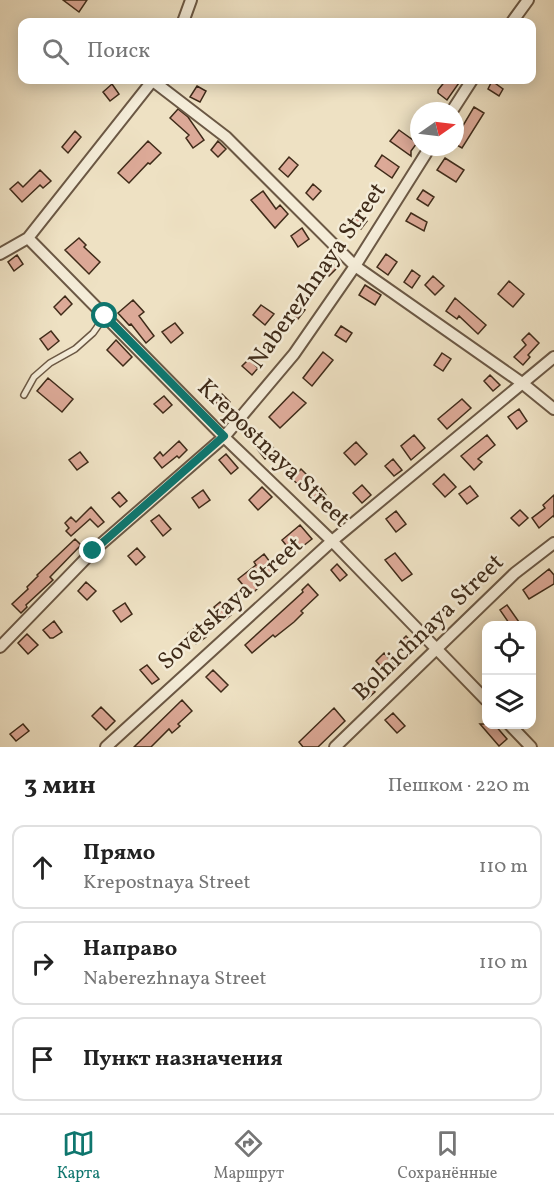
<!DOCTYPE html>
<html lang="ru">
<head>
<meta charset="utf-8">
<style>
  body { margin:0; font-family:Vollkorn,serif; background:#f2f2f2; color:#222 }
  .controls { position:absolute; right:18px; bottom:18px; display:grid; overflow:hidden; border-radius:12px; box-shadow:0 3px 15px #0003 }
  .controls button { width:54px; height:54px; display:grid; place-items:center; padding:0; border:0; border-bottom:2px solid #e0e0e0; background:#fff; color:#222; font:30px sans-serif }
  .compass { position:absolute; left:410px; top:102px; width:54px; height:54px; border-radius:50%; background:#fff; box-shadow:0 3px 15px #0003; rotate:76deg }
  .stop { position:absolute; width:18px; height:18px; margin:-14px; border:4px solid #0f766e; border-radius:50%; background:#fff }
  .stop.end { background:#0f766e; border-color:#fff; box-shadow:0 2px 6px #0008 }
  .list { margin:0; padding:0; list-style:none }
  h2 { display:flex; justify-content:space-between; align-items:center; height:78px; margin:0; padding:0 24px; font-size:26px }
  h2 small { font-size:20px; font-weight:400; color:#767676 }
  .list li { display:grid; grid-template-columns:39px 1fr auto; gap:18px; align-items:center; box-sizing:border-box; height:84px; margin:0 12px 12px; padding:0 12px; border:2px solid #e0e0e0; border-radius:12px }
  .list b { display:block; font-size:22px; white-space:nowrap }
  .list p { margin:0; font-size:20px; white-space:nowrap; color:#767676 }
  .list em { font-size:20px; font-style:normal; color:#767676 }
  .icon { flex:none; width:33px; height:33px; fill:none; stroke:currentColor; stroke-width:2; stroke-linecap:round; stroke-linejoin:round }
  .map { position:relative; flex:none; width:554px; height:747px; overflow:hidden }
  .search { position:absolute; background:#fff; box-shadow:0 3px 15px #0003; left:18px; right:18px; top:18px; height:66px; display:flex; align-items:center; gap:15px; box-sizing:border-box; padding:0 21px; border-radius:12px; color:#767676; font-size:22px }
  .sheet { height:366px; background:#fff }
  nav { display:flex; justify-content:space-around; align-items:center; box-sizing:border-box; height:84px; border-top:2px solid #e0e0e0; background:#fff; font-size:16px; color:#767676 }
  nav a { display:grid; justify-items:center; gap:3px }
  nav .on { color:#0f766e }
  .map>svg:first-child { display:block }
</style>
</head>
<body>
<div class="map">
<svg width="554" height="747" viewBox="0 0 554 747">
  <rect width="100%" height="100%" fill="#eee1c3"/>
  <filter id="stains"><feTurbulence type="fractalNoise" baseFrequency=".00333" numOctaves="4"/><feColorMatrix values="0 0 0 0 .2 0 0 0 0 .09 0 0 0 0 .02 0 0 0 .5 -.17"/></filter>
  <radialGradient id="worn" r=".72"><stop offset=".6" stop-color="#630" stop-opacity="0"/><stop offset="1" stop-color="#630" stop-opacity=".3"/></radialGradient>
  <path fill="#dca997" stroke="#3f2b19" stroke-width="1.5" d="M63 0H87L79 12Z
    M446 80H461L447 100 438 93V90Z
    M492 81 503 89 499 96 488 89Z
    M112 84 119 94 110 101 103 92Z
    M197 86 206 91 200 102 190 97Z
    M474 107 484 113 462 148 455 144V139Z
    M178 109 188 117 204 140 193 148 186 138 189 135 170 118Z
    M399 130 417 143 411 151V156L390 141Z
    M75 131 81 137 68 153 62 147Z
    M148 141 161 153 150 164 148 163 129 183 118 173Z
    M218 141 226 149 218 157 211 150Z
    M382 155 399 167 392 178 375 166Z
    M289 157 298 165 288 177 279 169Z
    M445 158 464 170 456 182 437 170Z
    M40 170 51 181 43 188 40 185 22 202 10 189 18 182 23 187Z
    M313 184 321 191 313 200 306 193Z
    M423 190 434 197 428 206 417 199Z
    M263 191 276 209 280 205 288 214 275 228 251 200Z
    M358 213 367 221 361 229 351 221Z
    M411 213 427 222 424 231 406 221Z
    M302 228 309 239 298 247 291 236Z
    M79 238 86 245 84 247 100 262 89 274 65 250Z
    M386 254 397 262 388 275 377 267Z
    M17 255 23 264 14 271 8 262Z
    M327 258 337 268 329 276 318 266Z
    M412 270 420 276 412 288 404 282Z
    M433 276 444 286 435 295 425 285Z
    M509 281 524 294 513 307 498 294Z
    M365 285 381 295 375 305 359 295Z
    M65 296 72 304 61 315 54 307Z
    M455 298 486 325 478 334 459 316 457 319 446 311Z
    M133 300 144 312 139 316 154 336 146 343 131 324 129 325 118 313Z
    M297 304 305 310 298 319 290 312Z
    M261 305 274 314 265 325 253 315Z
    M175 323 183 333 171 343 162 332Z
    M341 326 352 333 346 342 335 335Z
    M51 331 59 341 48 350 40 339Z
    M529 333 539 343 528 355 530 357 523 365 514 357 526 345 522 340Z
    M116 340 132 357 123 366 107 350Z
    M323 352 333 360 312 386 303 378Z
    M442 353 451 359 443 371 434 365Z
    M249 359 258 368 252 375 242 366Z
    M490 375 500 385 493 391 484 381Z
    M48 378 73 399 62 412 37 391Z
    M293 392 306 403 280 428 269 417Z
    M222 394 230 402 224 409 215 402Z
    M164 396 172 405 163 413 154 404Z
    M462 399 471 408 447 429 438 419Z
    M519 409 527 421 517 429 508 417Z
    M414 435 425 448 411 460 401 446Z
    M487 435 495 445 478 459 482 462 474 470 461 456Z
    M179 441 187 450 179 458 177 456 162 468 154 458 160 452 163 456Z
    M268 441 276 451 265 459 257 449Z
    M356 442 367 454 355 465 344 453Z
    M80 452 88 462 77 470 69 460Z
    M226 454 238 468 231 474 219 460Z
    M393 459 402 470 394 476 385 466Z
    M301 469 309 477 300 486 292 479Z
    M444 474 456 487 445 497 433 484Z
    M362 485 371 495 362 503 353 493Z
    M470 486 478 496 467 504 459 494Z
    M262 487 272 497 258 510 249 500Z
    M321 488 326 495 315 503 310 496Z
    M203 490 210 500 199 508 192 498Z
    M119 492 127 501 120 507 112 498Z
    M554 495V517L553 516 539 528 532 518 545 508 543 505Z
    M91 507 104 522 98 527 90 519 71 536 66 531 69 528 65 523 71 517 76 522Z
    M520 510 528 518 519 526 511 518Z
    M396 511 406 524 396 532 386 519Z
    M159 515 171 529 163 536 151 521Z
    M300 525 312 539 293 554 282 540Z
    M75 539 81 545 50 577 53 580 26 605 27 607 21 613 12 604 28 589 27 587 38 576 37 575Z
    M137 548 145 557 136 565 128 556Z
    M395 553 412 574 402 581 385 560Z
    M264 554 276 570 256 585 258 588 251 595 238 579 256 565 254 562Z
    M337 564 347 575 340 581 331 570Z
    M549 569 554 575V584L529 599 523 590Z
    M86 582 96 591 87 600 78 591Z
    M308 584 318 595 301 611 303 613 294 622 275 637 273 635 252 653 245 645 303 592 302 590Z
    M220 602 231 615 225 620 214 607Z
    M125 603 132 614 121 622 113 611Z
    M507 605 519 622 513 626H511L500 610Z
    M54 621 62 632 53 638H50L43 630Z
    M198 626 206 637 196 644 188 633Z
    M27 634 38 645 28 654 18 643Z
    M406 636 416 647 410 653 400 642Z
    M384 653 396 666 387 674 376 661Z
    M147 665 159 679 152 684 140 670Z
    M213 670 228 685 221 692 206 677Z
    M366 682 375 692 367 699 358 689Z
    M182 700 192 711 178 724 180 726 172 733 169 729 151 747H134Z
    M101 707 115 721 106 730 92 716Z
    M334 708 345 721 318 747H303L299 742Z
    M393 713 405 726 397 733 385 720Z
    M23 724 29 731 16 741 10 734Z
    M480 724H494L507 739 499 746Z"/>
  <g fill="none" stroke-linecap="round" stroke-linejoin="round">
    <defs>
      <path id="lane" d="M24 395 34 377 50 363 75 349 93 333 105 316"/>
      <path id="street" d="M183 22 191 0
        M512 22 528 0
        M153 81 226 137 355 266 522 383 554 409
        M452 111 472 80
        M28 238 224 437 332 541 486 700
        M0 254 28 238 153 80
        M0 647 93 551 224 437 294 354 355 266 430 147
        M509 724 531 747
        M106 747 332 541 554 357
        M335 747 515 573 554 543"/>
    </defs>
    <use href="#lane" stroke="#6b5844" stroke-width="8"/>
    <use href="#street" stroke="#6b5844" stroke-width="14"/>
    <use href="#lane" stroke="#f4ecd8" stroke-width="5"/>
    <use href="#street" stroke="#f4ecd8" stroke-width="10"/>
  </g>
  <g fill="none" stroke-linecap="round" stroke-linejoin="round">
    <path stroke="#0f766e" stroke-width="8" d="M93 551 224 436 105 316"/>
  </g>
  <g text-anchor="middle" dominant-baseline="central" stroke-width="5" stroke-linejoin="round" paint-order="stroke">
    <g font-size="24" fill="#3f2b19" stroke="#f4ecd8">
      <text transform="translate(318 276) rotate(-55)">Naberezhnaya Street</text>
      <text transform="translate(273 454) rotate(44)">Krepostnaya Street</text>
      <text transform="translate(231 604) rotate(-42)">Sovetskaya Street</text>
      <text transform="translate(429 628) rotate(-44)">Bolnichnaya Street</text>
    </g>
  </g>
  <rect width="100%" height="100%" filter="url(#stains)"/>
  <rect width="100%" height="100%" fill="url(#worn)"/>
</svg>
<div class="controls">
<button><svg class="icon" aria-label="locate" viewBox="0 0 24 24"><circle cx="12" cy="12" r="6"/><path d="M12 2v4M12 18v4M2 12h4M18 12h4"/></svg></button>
<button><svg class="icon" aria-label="layers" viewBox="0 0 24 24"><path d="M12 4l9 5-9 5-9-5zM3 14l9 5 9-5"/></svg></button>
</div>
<svg class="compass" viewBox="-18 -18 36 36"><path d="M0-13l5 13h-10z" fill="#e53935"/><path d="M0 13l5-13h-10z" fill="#767676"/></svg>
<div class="stop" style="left:105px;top:316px"></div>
<div class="stop end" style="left:93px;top:551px"></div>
<div class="search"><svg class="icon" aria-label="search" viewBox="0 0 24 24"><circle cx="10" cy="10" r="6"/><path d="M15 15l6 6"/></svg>Поиск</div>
</div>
<section class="sheet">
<h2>3 мин<small>Пешком · 220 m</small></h2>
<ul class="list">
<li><svg class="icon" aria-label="ahead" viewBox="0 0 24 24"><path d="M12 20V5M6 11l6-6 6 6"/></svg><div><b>Прямо</b><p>Krepostnaya Street</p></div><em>110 m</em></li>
<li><svg class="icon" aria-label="right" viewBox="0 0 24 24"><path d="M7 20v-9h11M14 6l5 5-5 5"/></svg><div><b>Направо</b><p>Naberezhnaya Street</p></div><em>110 m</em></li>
<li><svg class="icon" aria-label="arrive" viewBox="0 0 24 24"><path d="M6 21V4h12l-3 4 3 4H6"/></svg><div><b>Пункт назначения</b></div></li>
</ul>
</section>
<nav>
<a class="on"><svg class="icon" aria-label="map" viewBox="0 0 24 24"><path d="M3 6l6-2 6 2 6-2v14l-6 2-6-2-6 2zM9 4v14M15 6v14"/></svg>Карта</a>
<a><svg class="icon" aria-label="directions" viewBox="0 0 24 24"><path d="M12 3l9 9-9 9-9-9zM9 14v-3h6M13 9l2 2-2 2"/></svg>Маршрут</a>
<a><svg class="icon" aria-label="saved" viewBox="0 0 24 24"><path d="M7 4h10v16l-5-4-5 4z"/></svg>Сохранённые</a>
</nav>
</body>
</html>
